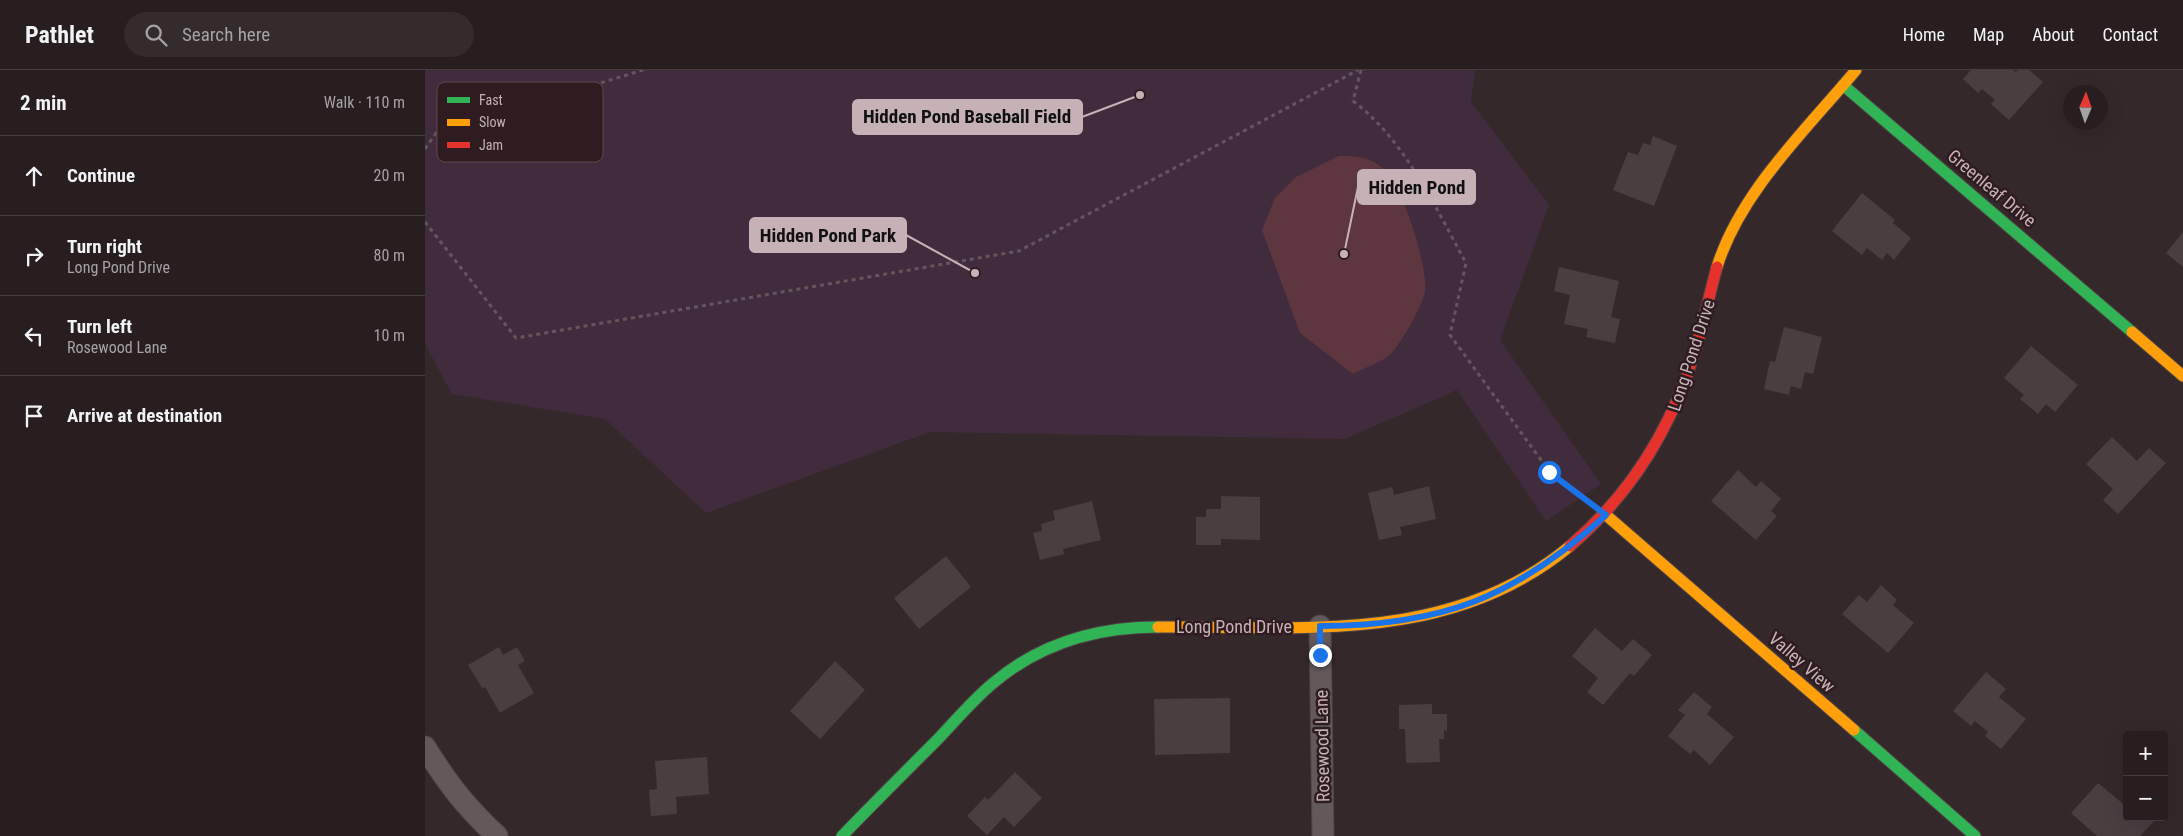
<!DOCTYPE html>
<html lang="en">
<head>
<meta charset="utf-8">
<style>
  body { margin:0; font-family:"Roboto Condensed",sans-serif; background:#342b2d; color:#f1f3f6 }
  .controls { position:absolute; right:15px; bottom:15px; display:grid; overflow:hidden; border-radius:5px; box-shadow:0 5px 20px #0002 }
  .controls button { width:45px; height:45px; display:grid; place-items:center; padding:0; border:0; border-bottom:1px solid #443c3e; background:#281e20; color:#f1f3f6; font:25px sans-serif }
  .compass { position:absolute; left:1638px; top:15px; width:45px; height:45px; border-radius:50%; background:#281e20; box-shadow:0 5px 20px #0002; rotate:2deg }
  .stop { position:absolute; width:15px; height:15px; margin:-11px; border:4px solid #1a73e8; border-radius:50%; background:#fff }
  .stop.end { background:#1a73e8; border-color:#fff; box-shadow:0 1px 5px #0008 }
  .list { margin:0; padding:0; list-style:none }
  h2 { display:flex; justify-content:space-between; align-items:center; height:65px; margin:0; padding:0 20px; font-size:21px }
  h2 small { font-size:16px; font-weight:400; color:#a5a2a5 }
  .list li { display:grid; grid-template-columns:32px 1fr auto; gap:15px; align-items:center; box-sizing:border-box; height:80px; padding:0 20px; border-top:1px solid #443c3e }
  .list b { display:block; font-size:19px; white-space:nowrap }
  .list p { margin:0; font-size:16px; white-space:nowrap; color:#a5a2a5 }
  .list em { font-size:16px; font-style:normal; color:#a5a2a5 }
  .icon { flex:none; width:28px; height:28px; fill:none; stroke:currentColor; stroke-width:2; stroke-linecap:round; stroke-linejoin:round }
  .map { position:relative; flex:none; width:1758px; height:766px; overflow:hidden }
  header { display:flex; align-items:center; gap:30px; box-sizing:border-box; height:70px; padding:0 25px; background:#281e20; border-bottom:1px solid #443c3e }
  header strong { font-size:24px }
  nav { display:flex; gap:28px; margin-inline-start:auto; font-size:18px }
  .search { width:350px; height:45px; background:#342b2d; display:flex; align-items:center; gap:12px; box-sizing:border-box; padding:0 18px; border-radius:28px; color:#a5a2a5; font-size:19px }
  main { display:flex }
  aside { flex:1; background:#281e20 }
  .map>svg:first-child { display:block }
</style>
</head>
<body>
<header>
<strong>Pathlet</strong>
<div class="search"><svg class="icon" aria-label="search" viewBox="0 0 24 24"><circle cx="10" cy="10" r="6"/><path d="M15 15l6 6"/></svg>Search here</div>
<nav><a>Home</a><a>Map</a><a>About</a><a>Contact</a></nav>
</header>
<main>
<aside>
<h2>2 min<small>Walk · 110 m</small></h2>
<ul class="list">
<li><svg class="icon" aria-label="ahead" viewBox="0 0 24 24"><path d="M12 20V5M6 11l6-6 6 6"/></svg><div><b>Continue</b></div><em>20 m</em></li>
<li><svg class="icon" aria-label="right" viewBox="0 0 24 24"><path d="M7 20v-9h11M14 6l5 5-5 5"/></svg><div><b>Turn right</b><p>Long Pond Drive</p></div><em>80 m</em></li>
<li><svg class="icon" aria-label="left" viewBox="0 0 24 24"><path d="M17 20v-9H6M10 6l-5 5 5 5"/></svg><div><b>Turn left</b><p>Rosewood Lane</p></div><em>10 m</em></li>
<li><svg class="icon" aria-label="arrive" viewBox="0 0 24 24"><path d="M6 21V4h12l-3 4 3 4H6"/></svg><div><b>Arrive at destination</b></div></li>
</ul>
</aside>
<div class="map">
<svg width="1758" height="766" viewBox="0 0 1758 766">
  <rect width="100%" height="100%" fill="#35282b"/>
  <path fill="#412c3d" d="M0 0H1050L1046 32 1124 135 1075 270 1176 414 1121 451 1032 320 920 369 505 362 281 443 180 349 27 324 0 274Z"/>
  <path fill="#5d363f" d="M914 86C932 86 946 87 960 100 977 114 1004 200 1000 222 997 236 974 279 962 287 952 294 939 298 928 304L875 263 837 160 850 128 871 107Z"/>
  <path fill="#4a3e41" d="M1546 0H1588L1591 2 1593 0H1604L1618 12 1584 50 1566 34 1570 30 1557 19 1553 23 1538 9Z
    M1228 66 1252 76 1229 136 1188 120 1203 82 1213 85 1218 73 1225 75Z
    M1437 123 1470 150 1468 153 1486 168 1469 190 1462 183 1457 190 1442 178 1437 185 1407 161Z
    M1758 162V197L1741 183Z
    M1134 197 1194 211 1186 247 1195 249 1190 273 1161 267 1163 259 1139 254 1145 225 1129 221Z
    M1359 257 1397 267 1388 304 1380 302 1376 319 1366 316 1364 325 1339 319 1345 291 1350 292Z
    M1606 276 1653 315 1630 342 1621 334 1613 344 1595 329 1599 325 1579 308Z
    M1687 367 1712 391 1724 378 1741 393 1693 444 1678 430 1688 419 1661 394Z
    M1313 400 1331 417 1336 411 1356 429 1346 441 1352 446 1331 470 1286 431Z
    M1004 416 1011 449 975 457 977 465 954 470 943 423 967 417 969 425Z
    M796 426 835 427V470L796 469V475H771V447H781V439H796Z
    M667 431 676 470 638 479 639 484 615 490 608 463 617 461 616 454 630 450 628 441Z
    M521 486 546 517 494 559 469 528Z
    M1456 515 1472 530 1468 535 1489 553 1463 583 1417 544 1434 525 1442 532Z
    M1170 558 1197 581 1208 569 1227 585 1209 606 1205 603 1178 635 1162 622 1173 608 1147 586Z
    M74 577 78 585 92 577 100 591 93 595 109 623 75 643 60 617 57 618 43 595Z
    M410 591 440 620 395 669 365 641Z
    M1561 602 1581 619 1574 627 1601 649 1576 679 1560 666 1563 662 1550 651 1546 656 1528 641Z
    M1269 622 1287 637 1282 644 1309 667 1285 695 1269 680 1265 684 1243 666 1260 645 1253 640Z
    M805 628V683L730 685 729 629Z
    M1007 634V644H1022V661L1019 660V669H1014L1015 692 981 693 980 659H974V635Z
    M282 687 284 724 251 727 252 744 226 746 224 720 232 719 230 691Z
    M590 702 617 728 589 757 579 747 562 765 542 746 560 727 563 730Z
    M1673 713 1702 737V747H1727L1730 750 1715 766H1672L1646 743Z"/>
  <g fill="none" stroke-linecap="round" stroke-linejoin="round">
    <defs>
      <path id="street" d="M895 556 898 766
        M0 677C23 714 40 736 72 766"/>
      <path id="fast" d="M1418 15 1707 262
        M1429 660 1550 766
        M417 766C449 733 481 701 514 668 531 650 548 630 567 614 615 573 671 557 733 557"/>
      <path id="slow" d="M1292 197C1315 122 1382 59 1431 0
        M1707 262 1758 306
        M1181 445 1429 660
        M733 557C877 556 1026 575 1145 476"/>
      <path id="jam" d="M1145 476C1206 424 1247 357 1270 281 1279 253 1284 225 1292 197"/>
    </defs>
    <use href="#street" stroke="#4f4648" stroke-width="23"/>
    <use href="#fast" stroke="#4f4345" stroke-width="13"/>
    <use href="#slow" stroke="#4f4345" stroke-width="13"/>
    <use href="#jam" stroke="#4f4345" stroke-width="13"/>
    <path stroke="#62585b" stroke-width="3" stroke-dasharray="4 4" stroke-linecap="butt" d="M936 0 928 31C980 70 1010 137 1041 193L1025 265 1124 401 1158 427
      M0 79 11 63 218 0
      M0 152 91 268 594 181 933 0"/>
    <use href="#street" stroke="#63585a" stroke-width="21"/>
    <use href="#fast" stroke="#30b455" stroke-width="11"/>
    <use href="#slow" stroke="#ff9f0a" stroke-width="11"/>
    <use href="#jam" stroke="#e5322d" stroke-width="11"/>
  </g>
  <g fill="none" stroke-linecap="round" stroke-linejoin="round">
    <path stroke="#1a73e8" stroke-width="6" d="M895 585V556C1017 556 1091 527 1181 445L1124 402"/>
  </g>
  <g text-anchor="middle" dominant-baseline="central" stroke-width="5" stroke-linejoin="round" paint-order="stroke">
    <g font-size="18" fill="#c6b2b6" stroke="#2f1c20">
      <text transform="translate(1567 118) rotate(40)">Greenleaf Drive</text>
      <text transform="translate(1266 285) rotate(-72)">Long Pond Drive</text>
      <text x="809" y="556">Long Pond Drive</text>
      <text transform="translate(1377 592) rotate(41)">Valley View</text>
      <text transform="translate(897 676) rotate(-91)">Rosewood Lane</text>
    </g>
  </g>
  <rect x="12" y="12" width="166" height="80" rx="8" fill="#2f1c20" stroke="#5c494d" stroke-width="1"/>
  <rect x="22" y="27" width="23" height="6" fill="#30b455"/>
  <rect x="22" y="49" width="23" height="7" fill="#ff9f0a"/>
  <rect x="22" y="72" width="23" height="6" fill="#e5322d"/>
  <g font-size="14" fill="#c6b2b6">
    <text x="54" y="35">Fast</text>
    <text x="54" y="57">Slow</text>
    <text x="54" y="80">Jam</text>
  </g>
  <path fill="none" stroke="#c6b2b6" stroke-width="2" d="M715 25L657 47M919 184L933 117M550 203L481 165"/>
  <g fill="#c6b2b6" stroke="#2f1c20" stroke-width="2">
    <circle cx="715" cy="25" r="5"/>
    <circle cx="919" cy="184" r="5"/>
    <circle cx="550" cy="203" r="5"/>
  </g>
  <g fill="#c6b2b6" stroke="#c6b2b6" stroke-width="2">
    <rect x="428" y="30" width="229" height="34" rx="5"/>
    <rect x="933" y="100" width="117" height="34" rx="5"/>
    <rect x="325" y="148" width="156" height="34" rx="5"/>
  </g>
  <g font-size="19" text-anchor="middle" font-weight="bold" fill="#111">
    <text x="542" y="53">Hidden Pond Baseball Field</text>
    <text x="992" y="124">Hidden Pond</text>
    <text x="403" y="172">Hidden Pond Park</text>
  </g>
</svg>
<div class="controls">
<button>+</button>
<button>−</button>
</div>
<svg class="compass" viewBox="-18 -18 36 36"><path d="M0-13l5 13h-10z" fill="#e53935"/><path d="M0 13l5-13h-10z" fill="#a5a2a5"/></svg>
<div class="stop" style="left:1124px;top:402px"></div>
<div class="stop end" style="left:895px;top:585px"></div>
</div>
</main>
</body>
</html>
